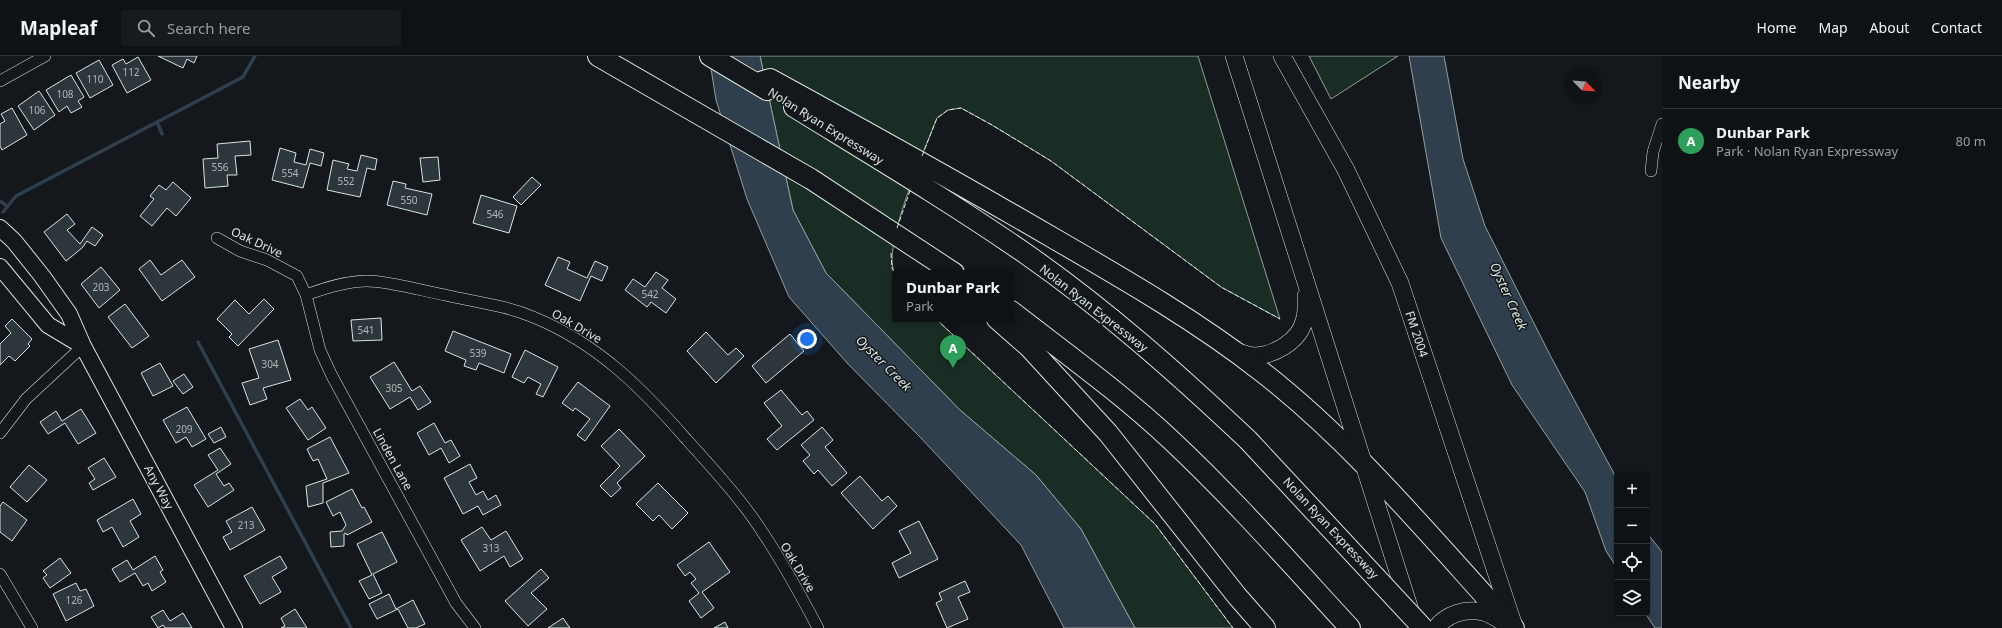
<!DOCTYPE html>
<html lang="en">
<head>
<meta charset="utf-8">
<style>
  body { margin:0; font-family:"Noto Sans",sans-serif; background:#181b1e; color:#f1f3f6 }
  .controls { position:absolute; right:12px; bottom:12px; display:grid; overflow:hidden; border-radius:4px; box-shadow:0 1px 3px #0004 }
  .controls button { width:36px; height:36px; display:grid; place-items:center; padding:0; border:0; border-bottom:1px solid #2f3234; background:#0f1215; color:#f1f3f6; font:20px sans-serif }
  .compass { position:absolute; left:1566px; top:12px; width:36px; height:36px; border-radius:50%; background:#0f1215; box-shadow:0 1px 3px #0004; rotate:115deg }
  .you { position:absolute; left:807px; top:283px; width:14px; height:14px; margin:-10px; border:3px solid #fff; border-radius:50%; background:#1a73e8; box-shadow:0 0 0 6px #1a73e833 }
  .badge { display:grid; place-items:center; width:26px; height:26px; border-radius:50%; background:#2563eb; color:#fff; font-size:13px; font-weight:700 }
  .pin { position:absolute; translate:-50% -33px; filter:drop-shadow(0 1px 2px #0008) }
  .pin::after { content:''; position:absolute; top:21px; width:14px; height:12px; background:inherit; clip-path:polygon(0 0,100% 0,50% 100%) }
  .popup { position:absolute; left:892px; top:214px; width:122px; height:52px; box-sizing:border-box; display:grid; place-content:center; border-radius:4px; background:#0f1215; filter:drop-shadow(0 1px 3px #0005); font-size:13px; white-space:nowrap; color:#9b9ea0 }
  .popup b { font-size:15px; color:#f1f3f6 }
  .popup::after { content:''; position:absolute; left:50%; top:100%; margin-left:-8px; border:8px solid transparent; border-top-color:#0f1215 }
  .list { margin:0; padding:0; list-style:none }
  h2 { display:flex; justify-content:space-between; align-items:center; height:52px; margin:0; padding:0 16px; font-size:17px }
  h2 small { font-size:13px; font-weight:400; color:#9b9ea0 }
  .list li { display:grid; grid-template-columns:26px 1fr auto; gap:12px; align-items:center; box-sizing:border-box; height:64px; padding:0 16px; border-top:1px solid #2f3234 }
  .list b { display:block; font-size:15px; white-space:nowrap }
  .list p { margin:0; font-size:13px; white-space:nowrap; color:#9b9ea0 }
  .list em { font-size:13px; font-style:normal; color:#9b9ea0 }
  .icon { flex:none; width:22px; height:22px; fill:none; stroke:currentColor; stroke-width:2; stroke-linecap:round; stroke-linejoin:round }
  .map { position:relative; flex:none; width:1662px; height:572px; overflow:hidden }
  header { display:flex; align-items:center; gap:24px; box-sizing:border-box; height:56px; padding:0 20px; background:#0f1215; border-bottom:1px solid #2f3234 }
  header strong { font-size:19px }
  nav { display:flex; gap:22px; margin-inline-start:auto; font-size:14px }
  .search { width:280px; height:36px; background:#181b1e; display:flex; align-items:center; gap:10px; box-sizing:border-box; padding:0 14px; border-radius:4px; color:#9b9ea0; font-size:15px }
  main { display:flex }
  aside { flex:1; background:#0f1215 }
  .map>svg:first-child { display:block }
</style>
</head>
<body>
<header>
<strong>Mapleaf</strong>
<div class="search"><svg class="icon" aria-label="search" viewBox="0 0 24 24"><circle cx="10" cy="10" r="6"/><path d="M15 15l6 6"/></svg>Search here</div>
<nav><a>Home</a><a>Map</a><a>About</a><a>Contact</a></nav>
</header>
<main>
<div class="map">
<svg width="1662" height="572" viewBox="0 0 1662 572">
  <rect width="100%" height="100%" fill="#14181c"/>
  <path fill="#1a2d24" stroke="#939e99" d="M760 0H1198L1280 263 1221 231 1051 105 992 69 961 52 948 54 937 62C926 91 880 193 895 218V263H936L1155 468 1233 572H1135L1081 473 1036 419 960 354 826 217 793 154Z
    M1309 0H1398L1331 43Z"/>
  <path fill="#2f3f4d" stroke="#939e99" d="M709 0H760L793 154 826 217 960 354 1036 419 1081 473 1135 572H1064L1021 489 920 381 848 308 789 241 747 143 716 44Z
    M1409 0H1444L1463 103 1485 170 1551 301 1617 423V512L1606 495 1585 436 1512 329 1441 182Z
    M1647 477 1662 496V572H1655L1645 557H1647Z"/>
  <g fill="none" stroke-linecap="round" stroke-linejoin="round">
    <path stroke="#2f3f4d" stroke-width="3.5" d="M157 66 162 78
      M0 145 7 150
      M3 156 16 140 243 21 255 0
      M198 286 351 572"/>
  </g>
  <path fill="#2c363c" stroke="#d8e6dc" d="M158 0H197L194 7 187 3 183 12Z
    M138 1 151 24 127 37 112 9 123 3 126 8Z
    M99 4 113 29 90 42 76 17Z
    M71 19 84 41 78 45 82 51 71 57 67 50 59 56 46 34Z
    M39 35 55 59 34 74 18 50Z
    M12 52 27 79 2 94 0 90V68L5 65 1 58Z
    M250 85 251 99 235 100 237 119H227L228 130 205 132 203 103 218 102 217 88Z
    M280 92 296 97 294 106 306 109 310 93 324 97 321 110 310 107 303 132 272 124Z
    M361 99 377 103 375 114 367 112 360 141 327 134 333 104 349 108 347 113 357 115Z
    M438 101 440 124 423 126 420 102Z
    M532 121 541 129 521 149 513 141Z
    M393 125 406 128 405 132 432 138 427 159 387 149Z
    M173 126 191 142 176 160 167 152 152 170 140 160 154 143 150 140 159 129 166 134Z
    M481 139 517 150 509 177 473 167Z
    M67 158 75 168 67 174 80 188 92 171 103 179 95 190 87 185 82 192 66 205 44 176Z
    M558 201 570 206 567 213 587 222 595 205 608 211 602 225 591 220 580 245 545 229Z
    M150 204 161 219 182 204 195 221 162 245 139 213Z
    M101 211 120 234 99 252 81 228Z
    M656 216 668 224 662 232 676 243 666 257 651 246 647 251 625 234 633 223 645 231Z
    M264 243 274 253 238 290 229 281 232 278 217 263 235 244 249 258Z
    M125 248 149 280 132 292 108 261Z
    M381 262 382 284 353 285 351 264Z
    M12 263 32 283 28 288 30 290 15 305 9 300 0 309V288L11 277 5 270Z
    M453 275 511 298 504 317 479 307 476 314 464 310 466 304 445 295Z
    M706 276 728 299 736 292 744 300 716 327 687 295Z
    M790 278 804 295 766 327 752 310Z
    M278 284 291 324 263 332 267 343 250 349 242 327 259 322 249 293Z
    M525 294 558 311 543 341 536 338 541 328 528 321 524 327 512 321Z
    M394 306 412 335 420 330 431 346 418 354 410 341 390 353 370 321Z
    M160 307 173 330 153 340 141 317Z
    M184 318 193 331 183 338 173 325Z
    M578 326 610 350 585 385 577 379 590 363 575 352 573 355 562 347Z
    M781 334 802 359 807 355 814 364 777 394 767 383 782 370 764 347Z
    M300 343 308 354 312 351 326 372 308 384 286 352Z
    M187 351 206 383 192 391 186 381 176 387 163 364Z
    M81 353 96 377 78 388 65 367 48 378 40 366 56 355 62 365Z
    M434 367 445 387 451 384 460 400 449 407 441 392 429 399 417 377Z
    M221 371 226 381 214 387 208 378Z
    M822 371 833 384 825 391 847 417 832 430 818 414 814 418 803 405 810 399 801 389Z
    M619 373 645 400 617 427 621 432 611 441 600 430 620 410 601 390Z
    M330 381 349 417 323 427V447L308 451 306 430 327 423 318 403 313 405 307 393Z
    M220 392 231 408 216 418 224 430 229 427 234 434 208 451 194 429 218 414 208 399Z
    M104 402 116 421 93 434 89 427 95 423 88 412Z
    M470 408 477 422 469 426 476 439 483 435 488 444 496 439 501 449 483 459 478 450 463 458 444 422Z
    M29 409 47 424 27 446 10 431Z
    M860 420 882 445 888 440 897 450 873 473 841 437Z
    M658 427 688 457 672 473 659 459 653 465 636 448Z
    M352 433 362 452 364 451 372 466 347 479 346 477 344 478V490L331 491 330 476 342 475 346 469 340 456 333 460 326 446Z
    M133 443 141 458 130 465 139 481 123 491 112 471 103 476 97 464Z
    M3 446 27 464 12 485 0 476V450Z
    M252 451 265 474 230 494 223 481 232 476 226 465Z
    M919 465 938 503 899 522 892 507 911 497 899 475Z
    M482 471 491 484 506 475 523 503 510 511 504 500 480 515 461 484Z
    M382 476 397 506 373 518 382 537 369 543 359 525 372 519 357 488Z
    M709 486 730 516 702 536 714 552 701 562 689 545 699 537 691 527 696 523 690 516 685 520 677 509Z
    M155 500 163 514 160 516 166 526 152 535 148 527 143 530 135 517 120 526 112 513 127 504 133 514Z
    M280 500 287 512 272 521 281 536 260 548 244 520Z
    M60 502 71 517 50 532 43 522 47 519 43 515Z
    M541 513 549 522 531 537 547 553 528 570 505 545Z
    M965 525 970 536 958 541 968 563 947 572 936 547 942 544 939 537Z
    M76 527 80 535 86 533 94 550 66 565 53 538Z
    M389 538 396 553 413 544 425 568 416 572H408L398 553 377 563 369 548Z
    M295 553 307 572H281L285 570 281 562Z
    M163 554 170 565 183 557 192 572H165L163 569 158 572 151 561Z
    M563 562 570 572H548Z
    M725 566 728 572H714Z"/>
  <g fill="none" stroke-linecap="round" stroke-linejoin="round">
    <defs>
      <path id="street" d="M0 25 45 0
        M1651 115 1653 96 1662 68
        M217 182 240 195 267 204 297 220 306 239 320 294 332 320 456 547 475 572
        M306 239C325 232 346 225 367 225 388 225 424 235 445 239 475 246 505 249 533 261 597 287 642 332 687 384 709 408 731 432 750 458 776 494 797 532 818 572
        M0 377 26 343 83 290
        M0 518 32 572"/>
      <path id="secondary" d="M0 172 14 185 42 220 69 258 83 290 234 572
        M0 211 48 269 83 290"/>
      <path id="primary" d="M1234 0 1412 560
        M1282 0 1346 114 1400 227 1514 570
        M1235 295C1241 297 1247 299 1253 300 1274 300 1299 285 1304 265 1307 257 1306 248 1306 240
        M1436 572C1446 558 1466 552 1483 556 1491 558 1501 565 1508 569"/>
      <path id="highway" d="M598 0 811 123 954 217
        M710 0 767 34
        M757 27 770 23C867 76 964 130 1060 186 1129 226 1198 266 1261 315 1356 389 1433 484 1514 572
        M794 51C872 99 951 146 1026 198 1105 253 1178 318 1248 384
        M1011 255C1065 297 1121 337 1171 384 1234 443 1291 508 1350 572
        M997 263 1029 291 1108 377 1237 540 1265 572"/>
    </defs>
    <use href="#street" stroke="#d8e6dc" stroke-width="12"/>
    <use href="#secondary" stroke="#d8e6dc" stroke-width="18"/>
    <use href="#primary" stroke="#d8e6dc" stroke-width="18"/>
    <use href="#highway" stroke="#d8e6dc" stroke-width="22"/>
    <use href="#street" stroke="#14181c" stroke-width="11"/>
    <use href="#secondary" stroke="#14181c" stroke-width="16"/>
    <use href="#primary" stroke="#14181c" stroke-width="17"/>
    <use href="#highway" stroke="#14181c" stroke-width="20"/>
    <defs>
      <path id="highway-bridge" d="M1248 384 1423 572"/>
    </defs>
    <use href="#highway-bridge" stroke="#d8e6dc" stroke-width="22" stroke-linecap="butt"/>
    <use href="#highway-bridge" stroke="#14181c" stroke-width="20"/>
    <path stroke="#d8e6dc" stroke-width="1" stroke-dasharray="5 2" stroke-linecap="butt" d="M922 100 937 62 948 54 961 52 992 69 1051 105 1221 231 1280 263
      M897 172 911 132
      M891 197 892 212 895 218
      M936 263 1155 468 1233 572"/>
  </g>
  <g text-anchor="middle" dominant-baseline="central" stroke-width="3" stroke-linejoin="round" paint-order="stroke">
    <g font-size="10" fill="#adbab4">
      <text x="131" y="16">112</text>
      <text x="95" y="23">110</text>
      <text x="65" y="38">108</text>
      <text x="37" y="54">106</text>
      <text x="220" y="111">556</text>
      <text x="290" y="117">554</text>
      <text x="346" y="125">552</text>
      <text x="409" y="144">550</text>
      <text x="495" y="158">546</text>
      <text x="101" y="231">203</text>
      <text x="650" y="238">542</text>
      <text x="366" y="274">541</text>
      <text x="478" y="297">539</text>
      <text x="270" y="308">304</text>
      <text x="394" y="332">305</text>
      <text x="184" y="373">209</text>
      <text x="246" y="469">213</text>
      <text x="491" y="492">313</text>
      <text x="74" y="544">126</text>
    </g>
    <g font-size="12" fill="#d8e6dc" stroke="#14181c">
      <text transform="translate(826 70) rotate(32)">Nolan Ryan Expressway</text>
      <text transform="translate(257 186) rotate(25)">Oak Drive</text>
      <text transform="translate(1094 252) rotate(38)">Nolan Ryan Expressway</text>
      <text transform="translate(577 270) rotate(30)">Oak Drive</text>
      <text transform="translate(1417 278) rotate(72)">FM 2004</text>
      <text transform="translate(393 403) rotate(61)">Linden Lane</text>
      <text transform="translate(159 431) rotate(62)">Any Way</text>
      <text transform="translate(1331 472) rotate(47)">Nolan Ryan Expressway</text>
      <text transform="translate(798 511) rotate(59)">Oak Drive</text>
    </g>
    <g font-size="13" font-style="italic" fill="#d8e6dc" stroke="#14181c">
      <text transform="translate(1509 240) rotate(66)">Oyster Creek</text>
      <text transform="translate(884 307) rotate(45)">Oyster Creek</text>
    </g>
  </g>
</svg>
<div class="controls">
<button>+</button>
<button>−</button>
<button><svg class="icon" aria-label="locate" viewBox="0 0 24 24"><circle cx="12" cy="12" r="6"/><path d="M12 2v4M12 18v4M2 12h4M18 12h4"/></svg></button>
<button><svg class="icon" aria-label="layers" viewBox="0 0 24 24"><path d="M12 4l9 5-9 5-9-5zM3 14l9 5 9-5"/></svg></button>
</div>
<svg class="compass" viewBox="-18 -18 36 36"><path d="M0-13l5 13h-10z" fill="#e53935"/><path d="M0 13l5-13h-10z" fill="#9b9ea0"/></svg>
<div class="you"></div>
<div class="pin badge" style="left:953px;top:312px;background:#2e9e5b">A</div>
<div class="popup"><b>Dunbar Park</b>Park</div>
</div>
<aside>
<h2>Nearby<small></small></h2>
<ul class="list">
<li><span class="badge" style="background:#2e9e5b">A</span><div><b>Dunbar Park</b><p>Park · Nolan Ryan Expressway</p></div><em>80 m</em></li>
</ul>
</aside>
</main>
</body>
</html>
